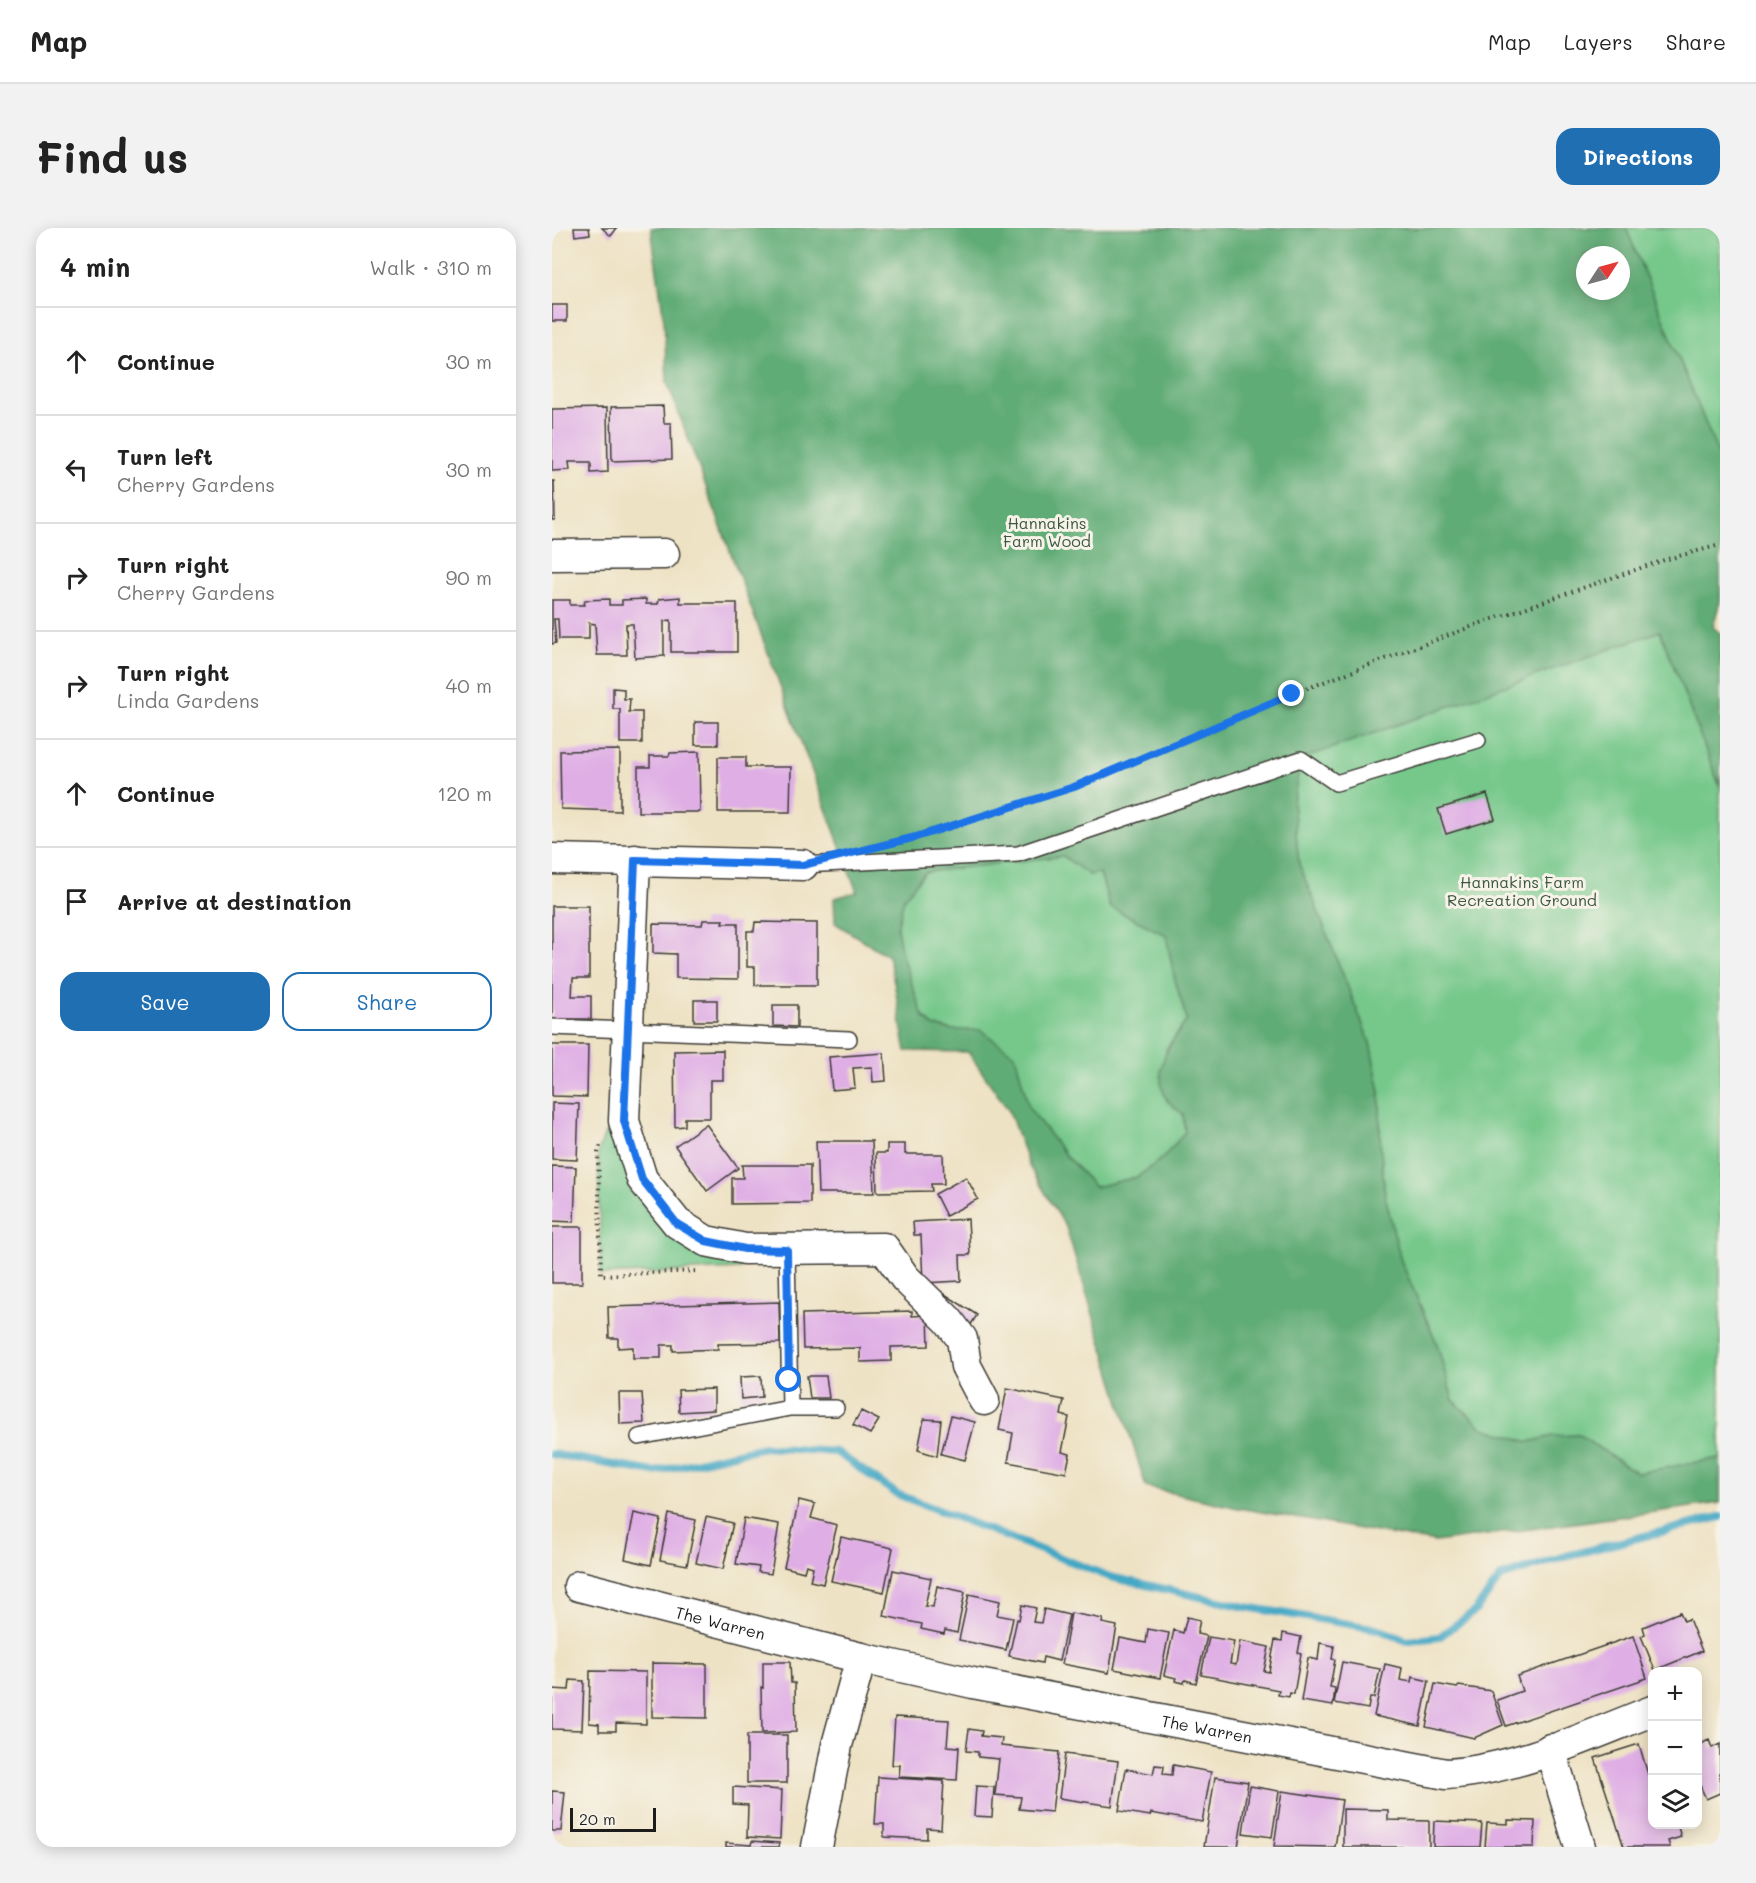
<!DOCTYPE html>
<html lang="en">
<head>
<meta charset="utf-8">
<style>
  body { margin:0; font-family:Mali,sans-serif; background:#f2f2f2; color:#222 }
  .controls { position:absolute; right:18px; bottom:18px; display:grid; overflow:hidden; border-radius:12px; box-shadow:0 3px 15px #0003 }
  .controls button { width:54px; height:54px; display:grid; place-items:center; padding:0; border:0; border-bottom:2px solid #e0e0e0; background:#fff; color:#222; font:30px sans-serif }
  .compass { position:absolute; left:1024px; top:18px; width:54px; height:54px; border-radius:50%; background:#fff; box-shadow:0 3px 15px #0003; rotate:54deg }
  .scale { position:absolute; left:18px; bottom:15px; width:86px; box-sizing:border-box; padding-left:6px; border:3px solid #1c1c1c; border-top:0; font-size:16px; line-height:21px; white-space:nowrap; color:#1c1c1c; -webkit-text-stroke:4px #f7f3e8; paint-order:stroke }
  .stop { position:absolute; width:18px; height:18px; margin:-14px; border:4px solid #1a73e8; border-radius:50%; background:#fff }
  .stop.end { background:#1a73e8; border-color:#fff; box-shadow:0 2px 6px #0008 }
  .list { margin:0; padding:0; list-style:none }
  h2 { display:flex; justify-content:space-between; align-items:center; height:78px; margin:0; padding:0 24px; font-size:26px }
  h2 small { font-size:20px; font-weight:400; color:#767676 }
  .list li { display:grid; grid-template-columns:39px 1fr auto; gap:18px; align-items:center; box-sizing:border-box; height:108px; padding:0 24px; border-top:2px solid #e0e0e0 }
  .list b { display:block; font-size:22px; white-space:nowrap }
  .list p { margin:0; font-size:20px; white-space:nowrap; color:#767676 }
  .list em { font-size:20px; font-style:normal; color:#767676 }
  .actions { display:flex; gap:12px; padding:18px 24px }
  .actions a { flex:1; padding:14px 0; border:2px solid #1f6fb2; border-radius:18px; text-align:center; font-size:21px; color:#1f6fb2 }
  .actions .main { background:#1f6fb2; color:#fff }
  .icon { flex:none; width:33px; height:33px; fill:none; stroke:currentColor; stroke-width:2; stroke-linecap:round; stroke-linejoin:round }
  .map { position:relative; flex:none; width:1168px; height:1619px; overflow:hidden; border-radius:18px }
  header { display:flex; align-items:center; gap:36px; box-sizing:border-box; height:84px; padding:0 30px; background:#fff; border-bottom:2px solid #e0e0e0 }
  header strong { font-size:28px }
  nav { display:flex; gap:33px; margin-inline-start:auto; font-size:21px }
  .intro { display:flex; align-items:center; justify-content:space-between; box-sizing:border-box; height:144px; padding:0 36px }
  h1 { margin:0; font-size:42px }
  .button { padding:15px 27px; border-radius:18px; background:#1f6fb2; color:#fff; font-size:21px; font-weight:700 }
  main { display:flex; gap:36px; padding:0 36px }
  aside { flex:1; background:#fff; border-radius:18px; box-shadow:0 3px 15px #0003 }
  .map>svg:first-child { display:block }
</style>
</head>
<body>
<header>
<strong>Map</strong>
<nav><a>Map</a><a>Layers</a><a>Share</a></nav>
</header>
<div class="intro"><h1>Find us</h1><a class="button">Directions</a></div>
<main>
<aside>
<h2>4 min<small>Walk · 310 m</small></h2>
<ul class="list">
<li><svg class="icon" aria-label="ahead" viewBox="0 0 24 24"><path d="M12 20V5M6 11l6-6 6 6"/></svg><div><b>Continue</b></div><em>30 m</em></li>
<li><svg class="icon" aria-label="left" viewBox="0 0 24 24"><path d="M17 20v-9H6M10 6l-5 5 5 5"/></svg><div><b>Turn left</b><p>Cherry Gardens</p></div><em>30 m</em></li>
<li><svg class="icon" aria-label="right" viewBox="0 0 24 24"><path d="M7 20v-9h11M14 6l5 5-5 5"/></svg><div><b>Turn right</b><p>Cherry Gardens</p></div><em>90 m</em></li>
<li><svg class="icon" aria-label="right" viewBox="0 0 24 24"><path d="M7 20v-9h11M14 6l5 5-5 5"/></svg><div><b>Turn right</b><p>Linda Gardens</p></div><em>40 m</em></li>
<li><svg class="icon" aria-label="ahead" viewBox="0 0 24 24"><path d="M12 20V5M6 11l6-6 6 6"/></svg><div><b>Continue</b></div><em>120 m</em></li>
<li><svg class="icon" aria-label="arrive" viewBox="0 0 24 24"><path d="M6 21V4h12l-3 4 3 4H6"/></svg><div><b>Arrive at destination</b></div></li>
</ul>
<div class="actions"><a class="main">Save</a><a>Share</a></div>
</aside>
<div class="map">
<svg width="1168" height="1619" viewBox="0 0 1168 1619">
  <rect width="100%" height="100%" fill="#f7f3e8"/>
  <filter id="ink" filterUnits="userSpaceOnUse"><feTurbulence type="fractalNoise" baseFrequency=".0167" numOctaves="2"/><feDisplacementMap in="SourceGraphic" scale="12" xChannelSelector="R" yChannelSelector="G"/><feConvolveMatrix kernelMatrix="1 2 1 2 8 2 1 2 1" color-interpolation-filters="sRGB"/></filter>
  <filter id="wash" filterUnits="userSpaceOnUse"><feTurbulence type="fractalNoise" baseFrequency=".008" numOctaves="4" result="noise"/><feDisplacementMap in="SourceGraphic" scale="24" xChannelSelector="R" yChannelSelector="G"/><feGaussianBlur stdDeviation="1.35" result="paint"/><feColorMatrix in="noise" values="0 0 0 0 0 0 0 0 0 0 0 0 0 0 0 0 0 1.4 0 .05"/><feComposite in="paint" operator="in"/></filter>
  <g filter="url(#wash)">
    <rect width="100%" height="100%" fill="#eee2c4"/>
    <path fill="#75c78a" stroke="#487253" stroke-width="1.5" d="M1074 0H1168V231Z
      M1108 403 1168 559V1230L1085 1245 1027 1207 1001 1208 977 1214 931 1200 901 1172 885 1116 849 1033 833 968 828 913V864L818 815 747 636 741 574 749 531Z
      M511 628 537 647 548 645 558 679 614 707 623 752 635 792 614 821V872L631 886 633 904 612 929 585 949 543 959 514 928 477 880 463 827 400 802 381 798 371 788 350 729 345 700 352 670 373 644Z
      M72 893 125 995 193 1021 188 1041 49 1047 46 925 53 905Z"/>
    <path fill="#60ac76" stroke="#3e6449" stroke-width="1.5" fill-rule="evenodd" d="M99 0H1074L1168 231V373L1161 399 1168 405V559L1108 403 749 531 741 574 747 636 818 815 828 864V913L833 968 849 1033 885 1116 901 1172 931 1200 977 1214 1001 1208 1027 1207 1085 1245 1168 1230V1275L883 1314 686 1280 594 1259 514 999 477 938 457 883 416 824 354 823C347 791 345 759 336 728L283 695 282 670 305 664 115 154 112 93ZM1033 27H1069V63H1033ZM511 628 537 647 548 645 558 679 614 707 623 752 635 792C618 815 599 841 614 870 617 876 626 882 631 886L633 904 612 929 585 949 543 959 514 928 477 880 463 827 428 802H400L381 798 371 788 350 729 345 700 352 670 373 644Z"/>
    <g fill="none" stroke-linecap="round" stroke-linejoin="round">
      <path stroke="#45a8c5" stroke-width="8" d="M0 1226 102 1244 212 1219 284 1224 345 1266 558 1349 694 1379 826 1401 855 1413 887 1409 923 1383 949 1349 1014 1328 1168 1289"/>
    </g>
    <g id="blocks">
      <path fill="#dfaee5" d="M22 0H37L38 6 23 8Z
        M50 0H65L59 8Z
        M0 77H15V93H0Z
        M111 178 112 195H119L120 231 60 233 59 179Z
        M55 180 56 244 39 245V234H17L18 242 0 243V181Z
        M0 253H2L3 292H0Z
        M128 369V375H185V424H119V392L112 393V428L83 430 81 396H74L75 427H45L43 396 37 395V411H7L6 391H2L4 415 0 416V372H18V377H32L33 372 57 371V377H70V372L94 371V376H106L107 371Z
        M61 460 72 461V471H78L77 484H90V515H68V481H61Z
        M143 494H166V517H143Z
        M68 522V583L9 581 8 523Z
        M147 524 148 584H86V539H98V528H117L118 525Z
        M166 529H194V539H239L238 584H166Z
        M935 566 943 591 894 606 886 581Z
        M0 678H37V750H21L20 768H39V791H0Z
        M151 692H171L170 695H186V751L124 750V726L101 725V696L150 697Z
        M203 694 265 695V757H203V739H195V703H202Z
        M142 772H165V793H142Z
        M221 777H245V799L221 798Z
        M0 817H36L35 869 0 868Z
        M171 822V852H158V890H133V898L123 899 122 823Z
        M332 825 334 853 321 854 320 839 301 840 303 860 280 862 277 829Z
        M0 875 27 876 25 932 0 931Z
        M154 896 186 940 155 963 123 918Z
        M264 913H320L322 965H266Z
        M335 916H353V926H391L392 956H379L380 963 325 964 324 925H335Z
        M190 937H258V975L180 976V950H191Z
        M0 938 24 939 22 994 0 993Z
        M414 949 426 971 394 988 383 966Z
        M416 991 418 1027H408L409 1053 371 1055 369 1007H362L361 994Z
        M0 999H30V1055H0Z
        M382 1059 425 1087 418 1098Z
        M227 1074 228 1115 166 1116V1121L121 1123V1117H109V1130H81V1119L66 1120V1110H57L56 1079Z
        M360 1083V1088L376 1087 377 1118 339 1119V1133L308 1134V1120L251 1121 250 1086Z
        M209 1148 210 1169 189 1171 188 1149Z
        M255 1148H274L277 1170H258Z
        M455 1160 512 1172 509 1187 517 1189 510 1224 518 1226 514 1245 456 1234 461 1205 447 1202Z
        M162 1161V1182L127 1184 126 1162Z
        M67 1165H90L92 1195 68 1196Z
        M309 1183 327 1192 318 1206 301 1197Z
        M399 1188 423 1194 413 1232 389 1226Z
        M372 1191 389 1192 385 1228 366 1222Z
        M247 1272 263 1276 259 1290 285 1297 271 1356 258 1353 261 1339 254 1337 252 1344 232 1339Z
        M82 1285 109 1291 99 1337 73 1331Z
        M117 1286 144 1292 135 1337 108 1332Z
        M154 1289 181 1295 171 1341 144 1335Z
        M192 1290 227 1296 219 1346 206 1344 207 1339 184 1336Z
        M289 1309 341 1320 332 1364 279 1353Z
        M341 1342 379 1350 373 1378 381 1379 385 1358 413 1364 405 1405 393 1402 392 1406 369 1401 370 1396 332 1388Z
        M417 1366 448 1373 445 1387 461 1390 454 1422 407 1412Z
        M470 1377 484 1380 481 1394 489 1395 492 1381 517 1387 507 1433 491 1429 490 1435 457 1428 465 1391 467 1392Z
        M1128 1384 1132 1393 1137 1391 1150 1423 1103 1442 1089 1408 1093 1406 1091 1399Z
        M519 1385 551 1391 550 1395 565 1398 557 1445 510 1436Z
        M635 1389 648 1392 645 1406 655 1408 644 1455 633 1452 632 1455 623 1453 624 1450 612 1447 622 1402 631 1405Z
        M596 1401 617 1405 608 1450 562 1441 568 1410 594 1415Z
        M731 1405 749 1409 746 1425 749 1426 742 1466 738 1465 737 1469 726 1467 727 1462 649 1447 657 1409 682 1413 678 1436 684 1437 688 1413 717 1419 712 1443 717 1444 723 1412 730 1413Z
        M1081 1408 1095 1450 954 1498 945 1472 970 1463 965 1448Z
        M768 1415 782 1418 780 1431 783 1432 778 1459 783 1460 781 1478 749 1473 756 1430 766 1432Z
        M211 1434H238L239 1455H243L244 1504 210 1505 209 1459 211 1460Z
        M790 1434 828 1441 822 1470H818L816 1481 782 1475Z
        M100 1435 155 1436V1490L100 1489Z
        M833 1436 850 1440 848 1452 859 1454 860 1449 877 1453 868 1498 822 1488Z
        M38 1443 94 1444V1496L64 1495V1503H47V1496L37 1495Z
        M18 1452 32 1453 30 1502 0 1501V1461L17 1462Z
        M883 1456 905 1460 907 1458 939 1463 951 1497 922 1510 874 1499Z
        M343 1489 397 1492 395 1518 407 1519 405 1552 347 1549 348 1537H340Z
        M417 1501 430 1503 429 1508 450 1510 449 1518 507 1524 500 1584 467 1581 469 1569 443 1567 447 1531 426 1529V1524L414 1523Z
        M195 1507H235V1555H195Z
        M1157 1512 1160 1520 1168 1516V1565L1154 1571 1146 1553V1517Z
        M1087 1516 1100 1560V1596H1125L1129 1609 1116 1613 1118 1619H1072L1043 1530Z
        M513 1526 566 1533 560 1578 507 1570Z
        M603 1537 612 1538 611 1546 620 1547 621 1537 659 1544 650 1594 599 1585 598 1588 567 1583 574 1541 601 1546Z
        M326 1549 392 1553 389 1601 375 1600V1611L332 1609V1596H323Z
        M663 1549 696 1554 686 1619H652Z
        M424 1558 442 1559 440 1589 422 1588Z
        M698 1558 727 1563 720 1609 691 1605Z
        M181 1559 230 1562 228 1611 195 1609 196 1577 181 1576Z
        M0 1563 13 1564 9 1603H0Z
        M730 1563 790 1572 783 1619 722 1618Z
        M791 1581 836 1582V1592L877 1593V1619H791Z
        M956 1592 983 1593 982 1619H933L935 1595 956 1596Z
        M882 1593 930 1595 928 1619H881Z
        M200 1613 227 1615 226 1619H174V1615L199 1617Z"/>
    </g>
  </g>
  <g filter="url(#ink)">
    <use href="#blocks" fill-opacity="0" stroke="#3c3a35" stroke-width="1.5"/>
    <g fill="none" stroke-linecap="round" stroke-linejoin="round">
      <defs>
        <path id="service" d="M251 637 466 626 749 531 784 555 926 512
          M0 799 297 811
          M235 1022 238 1180H284
          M87 1209 238 1180"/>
        <g id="minor">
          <path d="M0 327 112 326"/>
          <path d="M0 631 251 637"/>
          <path d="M83 632 72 893 90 951 125 995 154 1013 193 1021 332 1020 353 1050 396 1092 410 1111 414 1138 432 1172"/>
          <path id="s1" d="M27 1358 309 1430 421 1455 894 1546C963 1542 1036 1508 1100 1483"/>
          <path d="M998 1521 1028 1619"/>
          <path d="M265 1619 285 1517 309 1430"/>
        </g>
      </defs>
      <use href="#service" stroke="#3c3a35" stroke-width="18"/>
      <use href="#minor" stroke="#3c3a35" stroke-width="33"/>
      <path stroke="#3c3a35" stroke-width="4" stroke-dasharray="1.5 4.5" stroke-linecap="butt" d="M368 607 522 559 740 466 929 395 1112 332 1168 317
        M48 918 46 925 49 1047 146 1043"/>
      <use href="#service" stroke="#fff" stroke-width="15"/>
      <use href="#minor" stroke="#fff" stroke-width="30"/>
    </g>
  </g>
  <g fill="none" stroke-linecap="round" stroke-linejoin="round" filter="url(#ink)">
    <path stroke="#1a73e8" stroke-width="8" d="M237 1152 235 1022 193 1021 154 1013 125 996 90 951 72 893 83 632 251 637 364 609 522 559 740 466"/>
  </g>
  <g text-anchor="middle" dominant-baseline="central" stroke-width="6" stroke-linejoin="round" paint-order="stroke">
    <g font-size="16" fill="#3b5842" stroke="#f7f3e8">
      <text x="495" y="294">Hannakins<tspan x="495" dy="18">Farm Wood</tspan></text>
      <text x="970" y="653">Hannakins Farm<tspan x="970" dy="18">Recreation Ground</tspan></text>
    </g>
    <g font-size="16" fill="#1c1c1c" stroke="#f7f3e8">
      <text stroke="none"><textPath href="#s1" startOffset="146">The Warren</textPath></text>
      <text stroke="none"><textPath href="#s1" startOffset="644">The Warren</textPath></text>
    </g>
  </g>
</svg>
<div class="controls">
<button>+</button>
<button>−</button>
<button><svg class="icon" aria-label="layers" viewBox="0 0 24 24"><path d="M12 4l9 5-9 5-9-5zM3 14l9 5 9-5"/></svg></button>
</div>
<svg class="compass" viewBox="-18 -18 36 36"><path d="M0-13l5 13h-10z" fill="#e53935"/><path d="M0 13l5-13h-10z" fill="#767676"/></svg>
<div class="scale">20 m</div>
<div class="stop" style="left:237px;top:1152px"></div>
<div class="stop end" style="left:740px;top:466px"></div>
</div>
</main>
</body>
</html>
